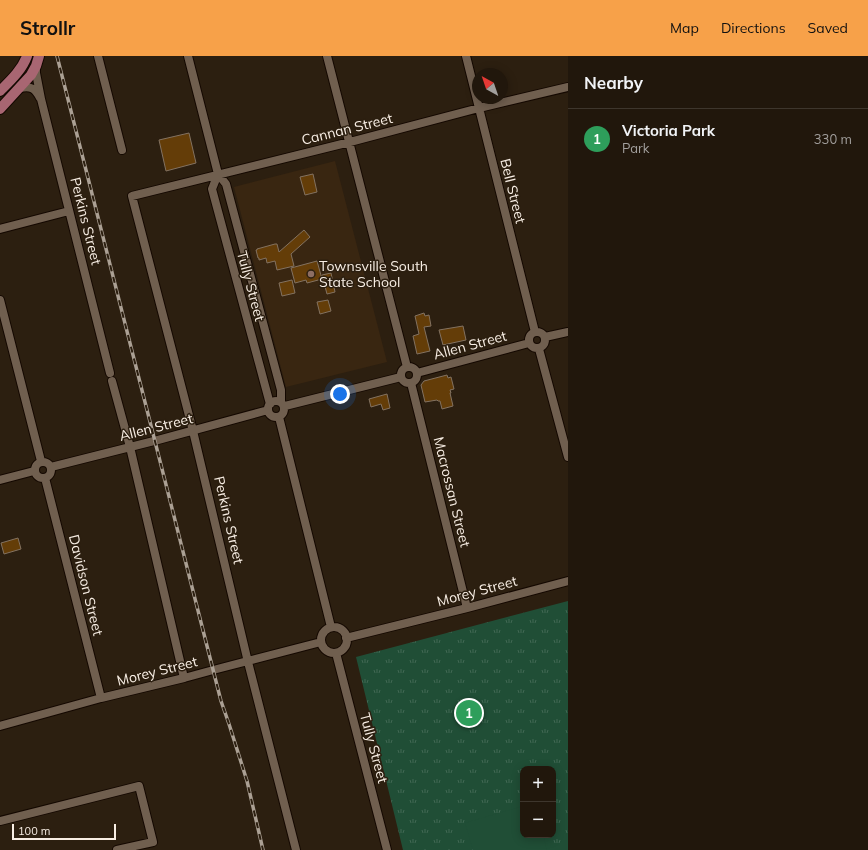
<!DOCTYPE html>
<html lang="en">
<head>
<meta charset="utf-8">
<style>
  body { margin:0; font-family:Mulish,sans-serif; background:#2d241a; color:#f1f3f6 }
  .controls { position:absolute; right:12px; bottom:12px; display:grid; overflow:hidden; border-radius:8px; box-shadow:0 2px 10px #0003 }
  .controls button { width:36px; height:36px; display:grid; place-items:center; padding:0; border:0; border-bottom:1px solid #3e362d; background:#21170c; color:#f1f3f6; font:20px sans-serif }
  .compass { position:absolute; left:472px; top:12px; width:36px; height:36px; border-radius:50%; background:#21170c; box-shadow:0 2px 10px #0003; rotate:320deg }
  .scale { position:absolute; left:12px; bottom:10px; width:104px; box-sizing:border-box; padding-left:4px; border:2px solid #f8eee4; border-top:0; font-size:11px; line-height:14px; white-space:nowrap; color:#f8eee4; -webkit-text-stroke:3px #2c1f10; paint-order:stroke }
  .you { position:absolute; left:340px; top:338px; width:14px; height:14px; margin:-10px; border:3px solid #fff; border-radius:50%; background:#1a73e8; box-shadow:0 0 0 6px #1a73e833 }
  .badge { display:grid; place-items:center; width:26px; height:26px; border-radius:50%; background:#f7a149; color:#fff; font-size:13px; font-weight:700 }
  .pin { position:absolute; translate:-50% -50%; border:2px solid #fff; box-shadow:0 1px 4px #0006 }
  .list { margin:0; padding:0; list-style:none }
  h2 { display:flex; justify-content:space-between; align-items:center; height:52px; margin:0; padding:0 16px; font-size:17px }
  h2 small { font-size:13px; font-weight:400; color:#a29f9d }
  .list li { display:grid; grid-template-columns:26px 1fr auto; gap:12px; align-items:center; box-sizing:border-box; height:60px; padding:0 16px; border-top:1px solid #3e362d }
  .list b { display:block; font-size:15px; white-space:nowrap }
  .list p { margin:0; font-size:13px; white-space:nowrap; color:#a29f9d }
  .list em { font-size:13px; font-style:normal; color:#a29f9d }
  .map { position:relative; flex:none; width:568px; height:794px; overflow:hidden }
  header { display:flex; align-items:center; gap:24px; box-sizing:border-box; height:56px; padding:0 20px; background:#f7a149; color:#111 }
  header strong { font-size:19px }
  nav { display:flex; gap:22px; margin-inline-start:auto; font-size:14px }
  main { display:flex }
  aside { flex:1; background:#21170c }
  .map>svg:first-child { display:block }
</style>
</head>
<body>
<header>
<strong>Strollr</strong>
<nav><a>Map</a><a>Directions</a><a>Saved</a></nav>
</header>
<main>
<div class="map">
<svg width="568" height="794" viewBox="0 0 568 794">
  <defs>
    <pattern id="park-tufts" width="24" height="20" patternUnits="userSpaceOnUse"><rect width="24" height="20" fill="#204e36"/><path d="M3 7l-1-3M5 7V3M7 7l1-3M15 17l-1-3M17 17v-4M19 17l1-3" fill="none" stroke="#416853"/></pattern>
  </defs>
  <rect width="100%" height="100%" fill="#2c1f10"/>
  <path fill="#392611" d="M335 105 387 306 286 331 234 131Z"/>
  <path fill="url(#park-tufts)" fill-rule="evenodd" d="M568 545V794H403L356 601ZM523 713H553V779H523Z"/>
  <path fill="#204e36" d="M523 750V779H543L547 794H473L465 767Z"/>
  <path fill="#643d08" stroke="#837261" d="M189 77 196 107 166 115 159 84Z
    M313 118 317 136 305 139 300 121Z
    M304 174 310 181 291 198 294 210 277 214 275 205 267 207 266 202 259 204V202H258L256 194H257V193L275 188H277L279 196Z
    M317 205 322 223 307 227 306 224 295 227 291 212Z
    M331 217 335 236 327 238 322 219Z
    M292 224 295 237 282 240 279 227Z
    M328 244 331 255 320 258 317 246Z
    M424 257 425 260 429 259 431 270 424 271 430 295 417 298 413 280 419 278 415 260Z
    M463 270 466 284 443 289 439 274Z
    M447 319 448 322 451 321 454 333 450 334 451 337H450L453 350 442 353 440 345H438L437 344 425 346 421 329 424 325Z
    M387 338 390 352 383 354 381 348 371 351 369 343Z
    M18 482 21 493 4 498 1 487Z"/>
  <g fill="none" stroke-linecap="round" stroke-linejoin="round">
    <defs>
      <path id="minor" d="M98 0 122 94
        M188 0 218 118 226 128 281 334V346
        M327 0 407 311
        M466 0 535 276
        M36 10V17L41 43 110 317
        M20 32C31 30 35 32 40 42
        M218 118 212 133 270 348
        M0 173 69 155
        M0 244 41 405
        M529 284a8 8 0 1 1 16 0a8 8 0 1 1-16 0Z
        M545 281 568 276
        M539 293 568 401
        M401 319a8 8 0 1 1 16 0a8 8 0 1 1-16 0Z
        M417 317 529 287
        M112 325 130 391 184 622
        M411 327 467 552
        M268 353a8 8 0 1 1 16 0a8 8 0 1 1-16 0Z
        M285 350 401 321
        M279 361 331 571
        M35 414a8 8 0 1 1 16 0a8 8 0 1 1-16 0Z
        M51 411 158 384 268 354
        M45 422 101 642
        M0 424 34 415
        M321 584a13 13 0 1 1 26 0a13 13 0 1 1-26 0Z
        M346 582 467 552 568 525
        M336 597 387 794
        M0 670 101 642 184 622 217 613 321 586
        M0 765 139 730 153 786 117 794
        M296 794 248 606 193 375 132 140 350 86 479 52 568 31"/>
      <path id="major" d="M0 35C10 25 22 14 27 0
        M0 53 31 19 36 10 39 0"/>
    </defs>
    <use href="#minor" stroke="#140800" stroke-width="10"/>
    <use href="#major" stroke="#140800" stroke-width="12"/>
    <use href="#minor" stroke="#705f4f" stroke-width="8"/>
    <use href="#major" stroke="#a86672" stroke-width="10"/>
    <defs>
      <path id="rail" d="M57 0 221 645 229 668 247 725 263 794"/>
    </defs>
    <use href="#rail" stroke="#aba094" stroke-width="3.5"/>
    <use href="#rail" stroke="#2c1f10" stroke-width="2" stroke-dasharray="6" stroke-linecap="butt"/>
  </g>
  <circle fill="#8d6e63" stroke="#2c1f10" stroke-width="1.5" cx="311" cy="218" r="4"/>
  <g text-anchor="middle" dominant-baseline="central" stroke-width="3" stroke-linejoin="round" paint-order="stroke">
    <g font-size="14" fill="#f8eee4" stroke="#2c1f10">
      <text transform="translate(347 73) rotate(-14)">Cannan Street</text>
      <text transform="translate(513 135) rotate(76)">Bell Street</text>
      <text transform="translate(86 165) rotate(76)">Perkins Street</text>
      <text transform="translate(251 230) rotate(75)">Tully Street</text>
      <text transform="translate(470 289) rotate(-15)">Allen Street</text>
      <text transform="translate(156 371) rotate(-14)">Allen Street</text>
      <text transform="translate(452 436) rotate(76)">Macrossan Street</text>
      <text transform="translate(229 464) rotate(77)">Perkins Street</text>
      <text transform="translate(86 529) rotate(76)">Davidson Street</text>
      <text transform="translate(477 535) rotate(-15)">Morey Street</text>
      <text transform="translate(157 615) rotate(-14)">Morey Street</text>
      <text transform="translate(374 692) rotate(75)">Tully Street</text>
    </g>
    <g font-size="14" fill="#f8eee4" stroke="#2c1f10" text-anchor="start">
      <text x="319" y="210">Townsville South<tspan x="319" dy="16">State School</tspan></text>
    </g>
  </g>
</svg>
<div class="controls">
<button>+</button>
<button>−</button>
</div>
<svg class="compass" viewBox="-18 -18 36 36"><path d="M0-13l5 13h-10z" fill="#e53935"/><path d="M0 13l5-13h-10z" fill="#a29f9d"/></svg>
<div class="scale">100 m</div>
<div class="you"></div>
<div class="pin badge" style="left:469px;top:657px;background:#2e9e5b">1</div>
</div>
<aside>
<h2>Nearby<small></small></h2>
<ul class="list">
<li><span class="badge" style="background:#2e9e5b">1</span><div><b>Victoria Park</b><p>Park</p></div><em>330 m</em></li>
</ul>
</aside>
</main>
</body>
</html>
